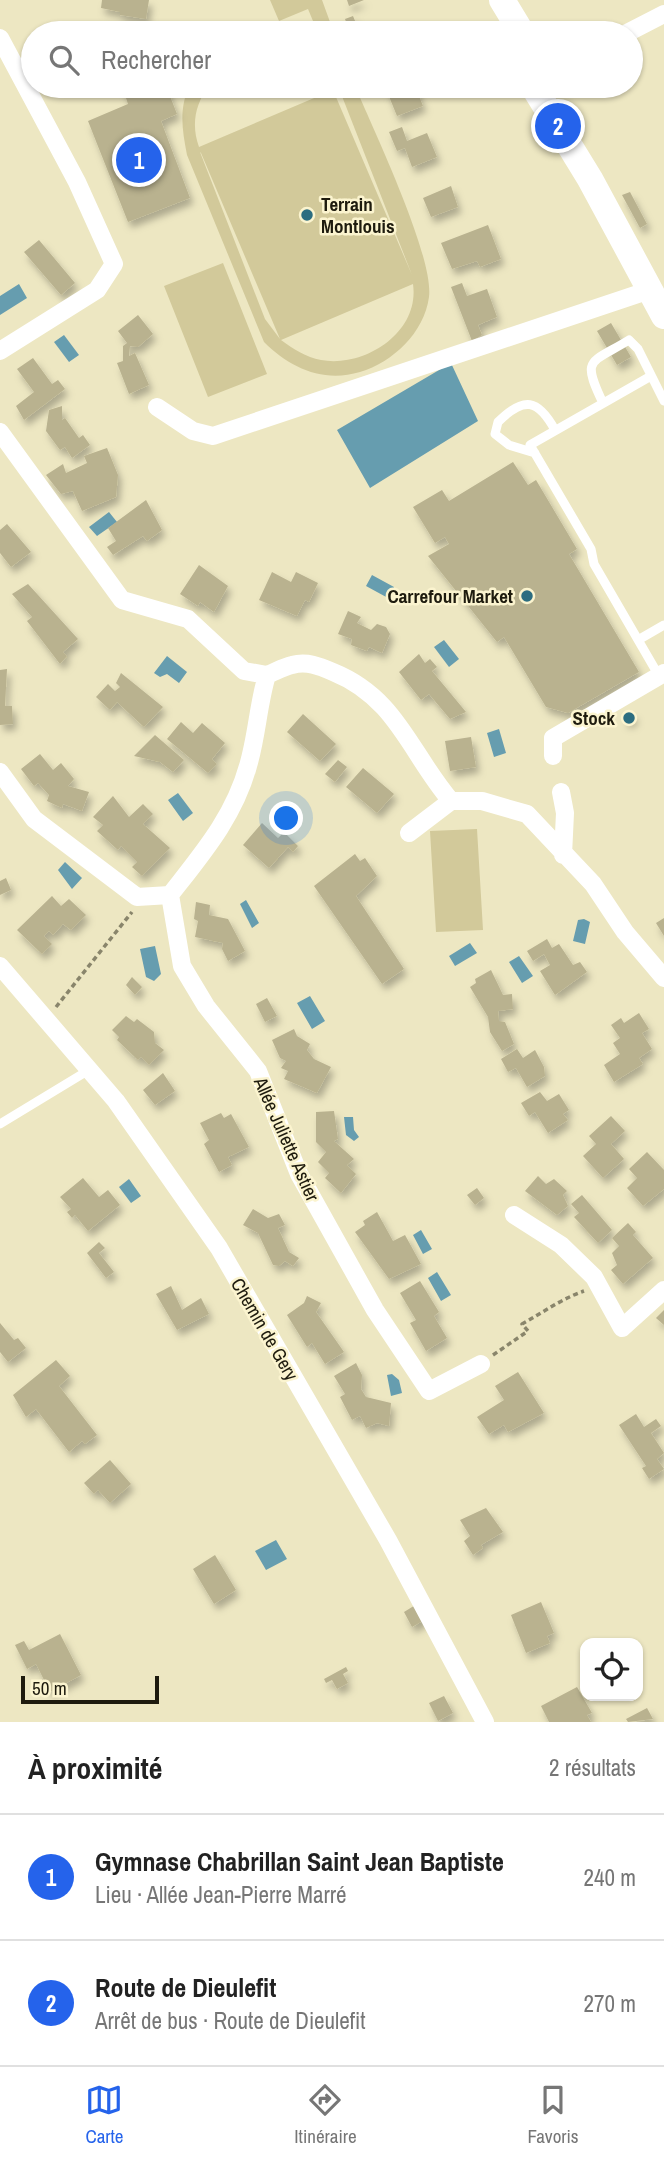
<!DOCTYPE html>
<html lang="fr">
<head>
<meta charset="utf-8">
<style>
  body { margin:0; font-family:"Archivo Narrow",sans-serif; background:#f6f6f6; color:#222 }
  .controls { position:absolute; right:21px; bottom:21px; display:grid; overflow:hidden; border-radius:14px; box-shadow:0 2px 5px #0004 }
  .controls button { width:63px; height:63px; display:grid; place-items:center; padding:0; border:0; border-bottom:2px solid #e0e0e0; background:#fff; color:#222; font:35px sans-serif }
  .scale { position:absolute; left:21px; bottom:18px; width:138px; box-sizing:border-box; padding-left:7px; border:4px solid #1e1b0e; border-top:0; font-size:19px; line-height:24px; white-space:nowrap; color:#1e1b0e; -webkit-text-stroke:5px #fbf4cf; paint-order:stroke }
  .you { position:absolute; left:287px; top:819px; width:24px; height:24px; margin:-18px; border:5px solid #fff; border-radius:50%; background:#1a73e8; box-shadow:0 0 0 10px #1a73e833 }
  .badge { display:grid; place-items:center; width:46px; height:46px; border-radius:50%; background:#2563eb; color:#fff; font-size:23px; font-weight:700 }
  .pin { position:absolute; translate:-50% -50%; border:4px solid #fff; box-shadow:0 2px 7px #0006 }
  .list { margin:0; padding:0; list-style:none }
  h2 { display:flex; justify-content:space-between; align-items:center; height:91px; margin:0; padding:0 28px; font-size:30px }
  h2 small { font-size:23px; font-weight:400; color:#767676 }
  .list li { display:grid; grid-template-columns:46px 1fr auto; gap:21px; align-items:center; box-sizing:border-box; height:126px; padding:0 28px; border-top:2px solid #e0e0e0 }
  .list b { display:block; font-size:26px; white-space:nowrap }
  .list p { margin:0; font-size:23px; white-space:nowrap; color:#767676 }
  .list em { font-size:23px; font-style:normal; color:#767676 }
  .icon { flex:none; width:38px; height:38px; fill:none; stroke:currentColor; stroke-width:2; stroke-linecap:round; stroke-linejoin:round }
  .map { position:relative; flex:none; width:664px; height:1722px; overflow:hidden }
  .search { position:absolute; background:#fff; box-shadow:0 2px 5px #0004; left:21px; right:21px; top:21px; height:77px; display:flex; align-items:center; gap:18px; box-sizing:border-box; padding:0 24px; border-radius:38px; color:#767676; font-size:26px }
  .sheet { height:343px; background:#fff }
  nav { display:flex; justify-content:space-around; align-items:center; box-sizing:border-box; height:98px; border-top:2px solid #e0e0e0; background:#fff; font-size:19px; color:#767676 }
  nav a { display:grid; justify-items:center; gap:4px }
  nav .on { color:#2563eb }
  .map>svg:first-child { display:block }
</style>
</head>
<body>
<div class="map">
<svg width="664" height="1722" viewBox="0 0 664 1722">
  <defs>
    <filter id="shadow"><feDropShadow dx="3.5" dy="6" stdDeviation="3.5" flood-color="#0004"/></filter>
  </defs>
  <rect width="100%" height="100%" fill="#ede7c2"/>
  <path fill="#d2c99a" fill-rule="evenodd" d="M270 0H322L334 33H318L308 9 279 21Z
    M189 86H209C195 104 191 125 199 147L333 90 412 275 338 86H355C373 129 434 256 429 297 424 333 393 362 360 372 323 383 290 368 264 342L187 155C182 129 179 110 189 86ZM200 152 201 153 280 339 265 319ZM413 284C420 333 364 368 321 360 306 357 293 349 281 340Z
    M223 263 267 374 208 397 164 286Z
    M477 829 483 930 436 932 430 831Z"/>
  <path fill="#669daf" d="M19 284 27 298 0 315V296Z
    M64 335 79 355 69 362 54 342Z
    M451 363 478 421 370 488 337 430Z
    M109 512 117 522 97 536 89 527Z
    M372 575 394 587V594L388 598 366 586Z
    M444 640 459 659 449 667 434 647Z
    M167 656 187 672 179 683 167 674 160 677 154 673Z
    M499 729 506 753 494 757 487 733Z
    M178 793 193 813 183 821 168 800Z
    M65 862 82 878 72 889 58 870Z
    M246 900 259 923 252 928 240 904Z
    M584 919 590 922 585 944 573 941 578 920Z
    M470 943 477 953 455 966 449 956Z
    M155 946 161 974 154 981 146 977 140 949Z
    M519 956 533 976 522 983 509 962Z
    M310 996 325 1021 312 1029 297 1003Z
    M344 1117H353L354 1130 359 1137 354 1141 346 1135Z
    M129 1179 141 1196 131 1203 119 1187Z
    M421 1230 432 1249 423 1254 413 1235Z
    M437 1272 451 1295 441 1301 428 1278Z
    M392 1374 399 1380 402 1393 391 1396 387 1375Z
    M276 1540 287 1559 266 1570 255 1551Z"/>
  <path fill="#b9b28f" filter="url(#shadow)" d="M102 0H149L146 19 120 15V12L101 8Z
    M347 0H364L349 6Z
    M353 16 360 33 382 24 385 33H350L345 19Z
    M122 86H166L177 114 161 121 190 198 128 222 88 121 128 104Z
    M393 86H415L423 106 397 116 386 89Z
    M402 127 407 141 427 133 437 157 412 167 405 148 397 151 389 132Z
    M451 186 458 207 431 217 423 198Z
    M630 192 647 224 640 228 622 195Z
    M488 225 501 259 480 267 477 261 452 269 441 243Z
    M39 240 75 283 61 295 24 252Z
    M462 283 467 296 487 289 497 317 478 325 482 335 472 341 451 287Z
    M138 315 153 334 138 347 130 346 129 356 135 353 149 385 129 394 117 363 123 361V346L127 343 118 331Z
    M611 323 631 357 617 365 597 331Z
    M33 358 52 384 58 380 65 389 24 420 16 406 34 392 17 369Z
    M62 406V420L65 418 79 438 83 435 90 445 72 458 65 447 60 450 46 431 49 410Z
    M107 448 118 475 116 497 82 511 73 491 61 494 46 475 63 464 66 473 87 463 84 456Z
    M513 462 528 485 536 480 577 549 569 554 639 672 568 713 546 707 504 637 497 642 428 556 449 544 445 537 435 543 413 507 442 490 449 501Z
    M146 500 162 530 147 541 143 536 113 555 107 547 116 541 108 528Z
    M7 524 31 552 11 567 0 553V530Z
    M199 565 228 586 214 612 200 602 198 606 180 594Z
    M272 572 291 582 296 572 318 583 309 602 305 600 297 616 259 600Z
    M28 584 78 639 63 652 67 656 60 664 27 621 32 617 12 594Z
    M348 611 361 617 357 623 371 630 377 624 386 627 390 634 382 653 369 647 367 651 351 645 352 639 338 634Z
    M419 654 425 663 430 659 437 667 432 671 466 712 450 719 429 694 421 700 399 672Z
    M7 669 5 706H12L13 724 0 725V670Z
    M121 673 163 707 144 727 117 702 110 710 96 697 108 684 115 691 120 687 116 683Z
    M632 712 635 718 627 723 623 718Z
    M303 714 336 744 320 761 287 732Z
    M181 722 193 733 202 723 225 743 212 759 217 764 208 773 167 739Z
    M155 735 184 760 173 772 160 762 134 756Z
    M471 737 476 767 450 771 445 741Z
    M40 754 53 770 61 763 74 779 68 786 89 792 82 811 63 804 62 808 47 801 49 795 38 783 34 786 21 769Z
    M338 760 347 767 335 782 325 774Z
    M363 768 394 794 377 813 346 787Z
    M113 796 129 817 143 804 153 814 143 824 170 848 142 876 132 867 137 862 121 846 118 850 97 831 103 825 93 817Z
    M262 823 278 838 284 832 298 846 293 852 288 847 269 868 243 845Z
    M355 854 360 861 365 858 377 876 356 896 404 969 382 984 314 886Z
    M6 878 11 890 0 895V881Z
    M52 896 61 906 69 899 86 915 71 930 63 924 53 935 49 931 44 936 52 944 42 954 17 930Z
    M196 902 210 905 209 915 228 919 245 951 228 961 222 949 223 943 195 937 198 921 194 919Z
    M664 918V936L656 923Z
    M547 939 552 948 559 944 573 965 580 962 587 972 555 995 540 971 550 965 544 954 533 961 527 951Z
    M491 970 503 995 512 994 513 1009 498 1011 499 1021 505 1022 514 1044 502 1051 490 1032 488 1017 470 987 476 983 475 979Z
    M132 977 142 987 135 995 126 985Z
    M267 998 277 1016 265 1022 256 1004Z
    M639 1013 649 1029 642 1033 652 1049 639 1058 643 1064 614 1082 604 1065 620 1054 613 1043 620 1038 611 1025 621 1018 624 1023Z
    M126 1016 134 1022 137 1019 154 1032 155 1043 164 1050 149 1065 141 1057 138 1060 117 1040 119 1037 112 1030Z
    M294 1029 297 1036 310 1044 307 1050 314 1059 331 1067 317 1093 284 1079 288 1071 281 1068 286 1061 280 1058 272 1040Z
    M517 1049 523 1058 535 1050 544 1067 545 1076 527 1087 516 1068 508 1072 501 1059Z
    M163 1073 175 1091 155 1105 143 1090Z
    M540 1092 547 1101 559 1094 569 1110 563 1114 568 1120 548 1133 535 1112 529 1116 521 1103Z
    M334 1111 338 1139 334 1141 354 1159 347 1165 356 1174 341 1193 325 1178 329 1173 318 1162 326 1152 316 1142V1112Z
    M221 1113 224 1118 231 1114 249 1147 228 1157 232 1165 219 1172 204 1144 209 1140 200 1123Z
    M611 1116 625 1131 611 1144 624 1159 603 1178 583 1156 596 1144 589 1136Z
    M647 1152 664 1170V1189L643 1206 627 1188 637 1178 629 1169Z
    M538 1176 546 1184 554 1179 567 1191 563 1195 568 1206 557 1215 525 1191Z
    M83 1178 99 1197 108 1190 120 1205 88 1231 75 1215 72 1218 67 1212 71 1209 60 1197Z
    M477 1188 484 1198 475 1205 467 1195Z
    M582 1195 612 1230 598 1243 574 1217 579 1213 571 1204Z
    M253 1209 268 1218 279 1214 285 1225 278 1228 289 1252 299 1258 293 1266 285 1261 279 1266 273 1265 258 1233 243 1225Z
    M377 1212 393 1241 405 1235 421 1264 389 1279 355 1232 365 1225 363 1221Z
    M628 1223 636 1232 633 1235 653 1258 623 1284 611 1270 617 1265 612 1253 619 1246 612 1238Z
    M99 1242 105 1248 99 1253 114 1272 106 1278 87 1253Z
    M420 1281 439 1312 434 1316 447 1338 426 1351 410 1323 416 1320 400 1293Z
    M171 1286 182 1310 201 1298 209 1314 177 1330 156 1294Z
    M307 1296 321 1303 316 1312 344 1352 325 1364 312 1343 307 1347 287 1315 304 1303Z
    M664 1310V1325L656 1318Z
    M0 1323 14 1340 18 1338 26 1348 8 1362 0 1352Z
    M56 1360 70 1376 59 1386 97 1435 85 1444 82 1441 69 1452 36 1409 26 1417 13 1395Z
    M356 1363 362 1375 361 1389 366 1397 391 1403 389 1426 377 1423 366 1428 360 1416 352 1420 340 1397 345 1394 334 1376Z
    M518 1372 544 1413 508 1432 504 1425 489 1434 477 1417 504 1400 495 1386Z
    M636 1414 644 1427 656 1419 661 1426 651 1433 664 1453 657 1459 664 1469 649 1479 642 1468 646 1466 619 1425Z
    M110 1460 131 1484 110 1503 98 1490 94 1494 84 1483Z
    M486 1508 503 1532 481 1545 483 1548 473 1555 464 1541 470 1536 460 1520Z
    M215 1555 236 1590 214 1604 193 1569Z
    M541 1602 554 1633 547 1636 550 1643 526 1653 511 1615Z
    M417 1604 426 1619 412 1627 404 1612Z
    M60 1634 81 1675 50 1692 36 1664 27 1669 15 1645 24 1641 29 1650Z
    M346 1667 348 1671 343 1674 348 1683 337 1689 332 1680 326 1683 324 1679Z
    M577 1687 592 1713 587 1715 591 1722H549L541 1706Z
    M444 1696 453 1713 438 1721 429 1703Z
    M647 1708 653 1719 628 1722 626 1719Z"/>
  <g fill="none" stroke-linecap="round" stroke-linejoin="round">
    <path stroke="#89856b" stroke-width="3.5" stroke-dasharray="5 3.5" stroke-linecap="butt" d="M56 1007 132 912
      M493 1355 528 1331 522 1324C544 1312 561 1299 584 1291"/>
    <path stroke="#fff" stroke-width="9" d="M651 376 530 445 591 549 594 564 659 676
      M603 403C581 357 590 364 629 340L638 349 664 401
      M535 453 509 445 495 434 498 422C524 396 538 399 555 430
      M638 640 664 625
      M0 1124 89 1070"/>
    <path stroke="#fff" stroke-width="18" d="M627 33 664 14
      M0 38 77 182 114 264 97 290 0 351
      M157 407 193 431 213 436 650 290
      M0 432 122 600 188 619 244 671 267 675
      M553 756V738L664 673
      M0 772 34 819 137 897 170 895
      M561 792 565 813 563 855
      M409 833 451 801
      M0 966 116 1101 219 1248 388 1540 485 1722
      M514 1215 561 1245 594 1277 622 1328 664 1290
      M481 1364 429 1391 375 1310 299 1174 258 1071 206 1006 182 966 170 895C202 854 234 817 248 766 257 736 258 705 267 675 275 672 283 667 292 665 307 661 319 666 333 672 397 698 410 753 451 801H482L527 814 593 884 625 932 664 978"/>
    <path stroke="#fff" stroke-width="26" d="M502 0 522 33
      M533 86 590 179 664 316"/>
  </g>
  <g fill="#2c6d80" stroke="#fbf4cf" stroke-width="2.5">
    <circle cx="307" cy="215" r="7"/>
    <circle cx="527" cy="596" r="7"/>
    <circle cx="629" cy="718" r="7"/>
  </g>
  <g text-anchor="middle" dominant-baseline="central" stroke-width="5" stroke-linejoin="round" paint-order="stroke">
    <g font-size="19" font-weight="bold" fill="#1e1b0e" stroke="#fbf4cf" text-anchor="end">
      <text x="321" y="204" text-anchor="start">Terrain<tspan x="321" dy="22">Montlouis</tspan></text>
      <text x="513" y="596">Carrefour Market</text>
      <text x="615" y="718">Stock</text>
    </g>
    <g font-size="19" fill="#1e1b0e" stroke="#fbf4cf">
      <text transform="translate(287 1139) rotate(66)">Allée Juliette Astier</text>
      <text transform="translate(265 1329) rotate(60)">Chemin de Gery</text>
    </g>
  </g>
</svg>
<div class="controls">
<button><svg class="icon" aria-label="locate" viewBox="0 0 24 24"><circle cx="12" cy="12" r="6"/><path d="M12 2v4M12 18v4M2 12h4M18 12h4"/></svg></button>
</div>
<div class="scale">50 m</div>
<div class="you"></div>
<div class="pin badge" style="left:139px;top:160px">1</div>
<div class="pin badge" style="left:558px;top:126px">2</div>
<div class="search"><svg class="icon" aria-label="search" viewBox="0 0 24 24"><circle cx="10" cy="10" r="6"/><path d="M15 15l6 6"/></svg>Rechercher</div>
</div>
<section class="sheet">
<h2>À proximité<small>2 résultats</small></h2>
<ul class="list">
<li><span class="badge">1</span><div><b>Gymnase Chabrillan Saint Jean Baptiste</b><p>Lieu · Allée Jean-Pierre Marré</p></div><em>240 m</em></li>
<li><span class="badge">2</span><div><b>Route de Dieulefit</b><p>Arrêt de bus · Route de Dieulefit</p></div><em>270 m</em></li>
</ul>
</section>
<nav>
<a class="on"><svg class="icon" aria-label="map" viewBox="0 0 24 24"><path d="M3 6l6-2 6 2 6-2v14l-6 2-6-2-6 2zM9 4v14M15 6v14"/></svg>Carte</a>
<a><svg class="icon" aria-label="directions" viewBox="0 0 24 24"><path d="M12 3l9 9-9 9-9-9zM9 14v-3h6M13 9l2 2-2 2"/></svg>Itinéraire</a>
<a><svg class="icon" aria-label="saved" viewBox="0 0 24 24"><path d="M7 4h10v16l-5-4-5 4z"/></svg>Favoris</a>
</nav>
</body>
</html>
